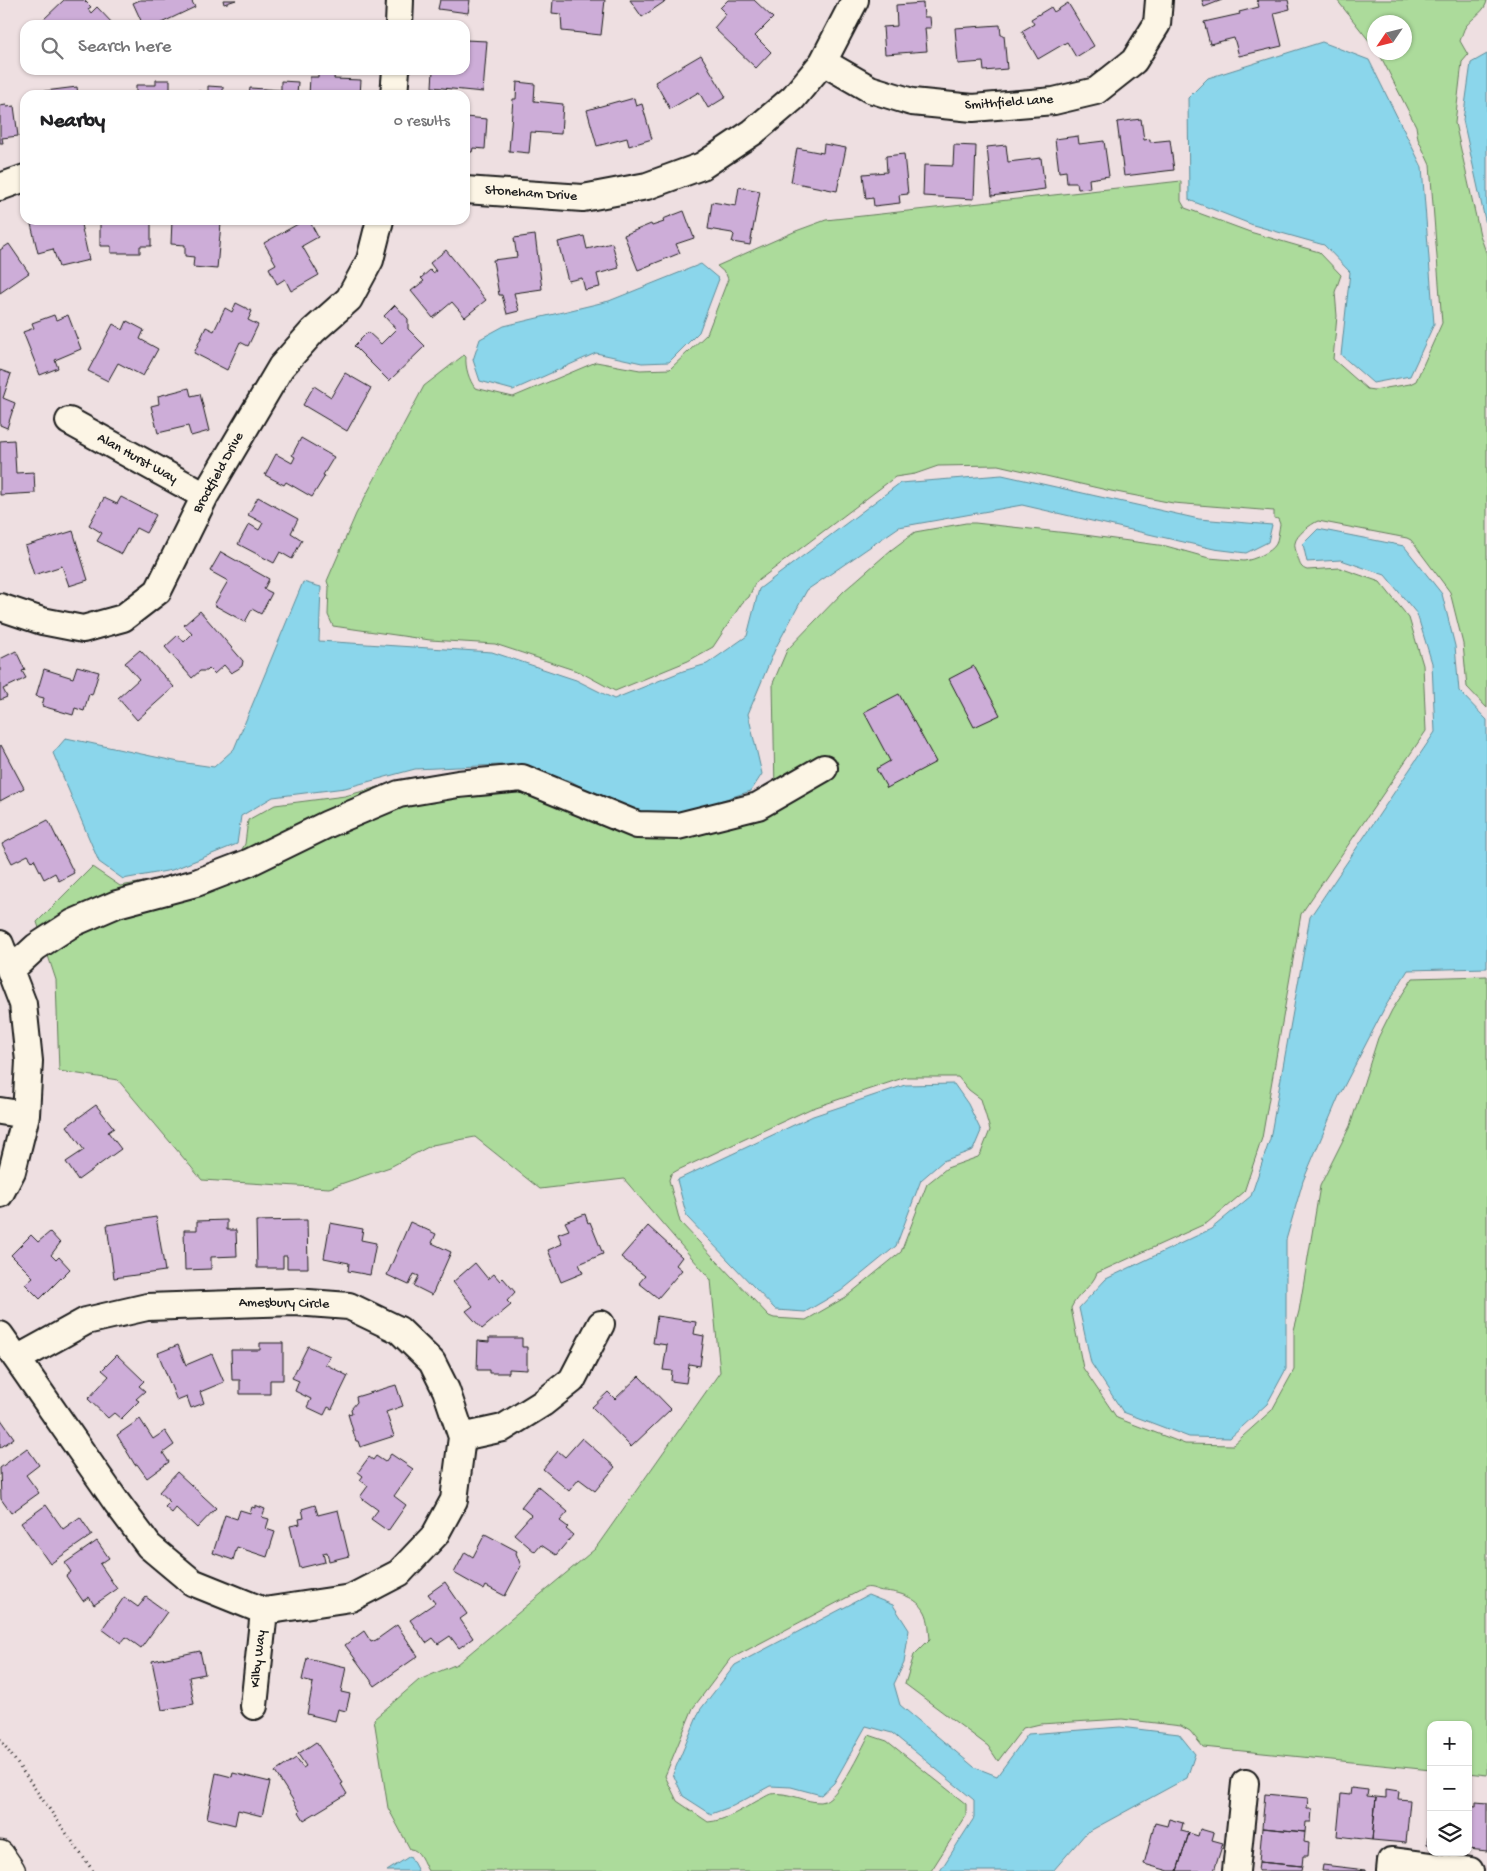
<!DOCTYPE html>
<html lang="en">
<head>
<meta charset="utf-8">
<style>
  body { margin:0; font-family:"Gochi Hand",sans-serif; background:#f2f2f2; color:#202124 }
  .controls { position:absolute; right:15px; bottom:15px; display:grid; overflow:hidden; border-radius:10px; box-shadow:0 1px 4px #0004 }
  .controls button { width:45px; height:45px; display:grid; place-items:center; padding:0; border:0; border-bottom:1px solid #e0e0e0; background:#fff; color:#202124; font:25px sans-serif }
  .compass { position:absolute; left:1367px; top:15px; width:45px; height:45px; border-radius:50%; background:#fff; box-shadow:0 1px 4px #0004; rotate:235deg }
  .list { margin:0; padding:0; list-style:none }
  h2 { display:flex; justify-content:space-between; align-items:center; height:65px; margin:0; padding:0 20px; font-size:21px }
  h2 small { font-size:16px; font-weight:400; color:#757577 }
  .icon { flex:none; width:28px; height:28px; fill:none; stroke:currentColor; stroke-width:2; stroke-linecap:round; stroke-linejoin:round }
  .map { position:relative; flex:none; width:1487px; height:1871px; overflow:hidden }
  .search { position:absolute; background:#fff; box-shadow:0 1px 4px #0004; left:20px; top:20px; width:450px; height:55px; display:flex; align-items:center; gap:12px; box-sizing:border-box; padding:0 18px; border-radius:15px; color:#757577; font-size:19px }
  .panel { position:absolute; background:#fff; box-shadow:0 1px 4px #0004; left:20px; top:90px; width:450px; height:135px; border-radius:15px }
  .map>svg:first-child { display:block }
</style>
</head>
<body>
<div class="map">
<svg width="1487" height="1871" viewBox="0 0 1487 1871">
  <rect width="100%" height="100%" fill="#eedfe1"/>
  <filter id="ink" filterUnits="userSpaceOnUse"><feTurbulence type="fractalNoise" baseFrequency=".02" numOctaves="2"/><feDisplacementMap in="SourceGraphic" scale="10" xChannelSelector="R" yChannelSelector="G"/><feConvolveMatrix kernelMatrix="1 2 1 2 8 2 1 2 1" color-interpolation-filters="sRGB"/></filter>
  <g filter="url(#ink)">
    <path fill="#acdb9b" stroke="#647c5c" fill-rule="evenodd" d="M1337 0H1487C1486 11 1473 17 1466 26 1463 30 1462 36 1460 41L1468 55 1462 62 1455 123 1480 235 1487 255V708L1467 687 1463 644 1450 592 1411 540 1407 538 1318 521C1311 524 1296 535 1295 543 1294 547 1297 554 1298 558 1300 565 1301 568 1307 570L1340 568 1380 582 1409 618 1423 665 1426 731 1301 914 1262 1138 1244 1192 1207 1223 1097 1273C1092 1287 1077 1294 1071 1308L1083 1368 1117 1418 1185 1444 1233 1445 1272 1410 1294 1370V1330L1299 1311 1320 1186 1350 1126 1378 1038 1392 1010 1413 978 1487 976V1775L1468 1773V1725H1431V1770L1203 1747 1190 1731 1181 1726 1122 1719 1040 1724 1023 1728 998 1761 988 1746 905 1684 914 1655 930 1639C929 1632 929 1619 925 1612 917 1597 898 1592 884 1591 877 1591 872 1586 865 1588L730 1659 693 1708 665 1776 677 1801 708 1822C725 1821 743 1809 757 1801 762 1799 767 1795 771 1794 788 1791 807 1803 821 1802 838 1801 861 1750 869 1735L887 1741 966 1804V1816L931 1871H428C423 1863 420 1849 410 1849L388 1808 374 1719 419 1680 457 1664 595 1549 720 1372 711 1280 624 1179 540 1189 475 1137 432 1145 390 1167 329 1188 202 1180 118 1080 59 1071 56 980 37 922 92 867 120 886 174 877 241 851 245 844 248 820 275 805 345 796 415 777 499 773 677 822 775 792 773 683 787 650 844 591 891 550 915 532 966 523H975L1077 534 1166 546 1209 558 1244 561C1253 560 1272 552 1276 544 1278 538 1279 530 1280 524L1278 519 1274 518V511L1173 503 1111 491 998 465 938 466 915 474 895 477 755 583 749 597 742 603 713 647 688 661 615 691 580 672 495 644 430 640 333 626 328 615 329 587 327 581 356 514 424 386 464 355 466 357C465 367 469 380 475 388L513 397 596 362 640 370 670 369 707 334 728 279 726 274 717 266 796 231 826 220 1181 181V201L1185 208 1250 232 1319 252 1341 275 1335 292 1337 316 1333 359 1367 389 1374 390 1410 384 1416 381 1442 323 1430 165 1418 139 1416 126 1379 53 1404 52V22H1374V47ZM906 1077H958L969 1090 981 1099 990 1130 981 1153 978 1157 947 1168 927 1184 901 1252 846 1297 806 1320 774 1318 769 1316 680 1222 669 1180 671 1174 678 1170 810 1109Z"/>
    <path fill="#8bd6eb" stroke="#5f8c98" d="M1322 42 1369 60 1422 167 1434 324 1410 376 1373 383 1341 355 1350 272 1324 245 1253 225 1189 200 1188 98 1208 78Z
      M1487 54V229L1463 120 1471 63Z
      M701 264 719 279 699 332 669 362 642 363 596 353 513 390 480 381 473 360 480 339 504 326 609 301Z
      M1002 475 1199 519 1272 525 1268 542 1246 553 1214 549 1022 505 899 527 807 590 776 647 748 714 762 774 751 791 675 815 624 813 571 781 500 765 415 769 345 788 273 797 241 816 237 844 172 870 123 879 99 862 53 753 66 738 179 762 214 767 234 749 303 582 321 587 319 641 492 652 576 680 614 699 683 671 707 664 747 636 759 589 900 483Z
      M1318 529 1404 546 1442 594 1455 646 1459 691 1487 720V968L1408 970 1385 1007 1339 1096 1303 1181 1286 1240V1369L1267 1404 1230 1438 1189 1437 1123 1412 1091 1363 1079 1308 1106 1279 1211 1229 1251 1196 1270 1139 1310 917 1435 732 1432 663 1417 614 1385 575 1341 560 1307 562 1303 544Z
      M954 1084 968 1104 981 1131 973 1150 943 1161 921 1180 896 1246 841 1291 805 1312 776 1310 687 1217 677 1180 813 1116 905 1085Z
      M868 1595 893 1605 909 1630 904 1663 894 1684 900 1705 974 1767 997 1776 1028 1734 1120 1727 1179 1734 1195 1754 1187 1778 1086 1833 1053 1871H940L974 1818V1800L892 1733 866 1726 834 1783 821 1795 791 1787 770 1786 733 1806 711 1814 683 1796 673 1774 700 1710 735 1665Z
      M410 1856 418 1871H387Z"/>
    <path fill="#cdadd8" stroke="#1c1c1c" d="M64 0H84L91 7 88 9 91 13 97 7 114 25H51L44 19Z
      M140 0H191L195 7 157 25H143L133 3Z
      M223 0H236L224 4Z
      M440 0H470L468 13 438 9Z
      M553 0H605L601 35 562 31 561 14 552 13Z
      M630 0H667L642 17Z
      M728 0H754L773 18 755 36 771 52 756 68 714 28 726 14 720 8Z
      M1202 0H1222L1204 7Z
      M1257 0H1288L1290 9 1274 13 1282 46 1239 56 1234 38 1210 44 1204 22 1240 14 1239 12 1259 7Z
      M923 3 924 17H930L931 28H925L927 51 885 54 883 27 897 26 896 5Z
      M1068 3 1094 46 1076 57 1067 42 1038 59 1022 31 1034 24 1031 19 1051 7 1054 12Z
      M1000 25 1001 35H1004L1007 69 984 71 983 62 958 64 955 28Z
      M465 40 487 41 483 92 432 87 433 70H465Z
      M701 55 726 97 708 108 699 92 670 109 655 82Z
      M318 70H335L334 79 361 80 360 95H309L310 77H318Z
      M156 80H170V95H136V85H156Z
      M281 81 298 82 297 95H249L250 88 281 90Z
      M517 82 535 84 534 101 563 104 561 134 531 132 529 153 509 151 513 99H516Z
      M208 86 223 87V93L239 95H185V90L208 92Z
      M77 87 78 95H38L37 92Z
      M634 98 636 106 642 104 652 139 629 146 627 138 597 146 587 110 619 101 620 102Z
      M6 105 7 107 14 106 18 136 2 138 3 143H0V106Z
      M465 117 487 119 485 149 473 148 472 152H465Z
      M1141 119 1144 140 1150 139V142L1170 140 1174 170 1124 176 1117 122Z
      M1078 136 1079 144 1104 141 1109 176 1089 179 1090 188 1078 189 1077 183H1067L1066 171 1059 172 1055 139Z
      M824 144 846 148 837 191 791 182 797 148 823 153Z
      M954 145 976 146 974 199 923 196 924 165 953 166Z
      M1006 145 1008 162 1041 158 1045 189 992 196 987 147Z
      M904 154 908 194 899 195 900 203 874 206 873 198 866 199 863 174 887 172 886 156Z
      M739 187 760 191 750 245 732 242 734 235 732 233 708 229 712 202 736 206Z
      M684 211 694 238 676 244 680 253 638 270 624 235 651 224 652 226 664 222 663 219Z
      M30 220H54L55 223 65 220H80L89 260 59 267 53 249 38 253Z
      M100 220H151V246H140V253H111V246H100Z
      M172 220H195V221L221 223 217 269 193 267 194 257 185 256V245L171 244Z
      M305 220H309L318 237 302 246 319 275 291 291 285 279 277 284 269 268 276 264 264 243Z
      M535 235 542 289 514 293 519 311 507 314 502 295H499L493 260 517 257 514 238Z
      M584 236 587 249 612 243 619 268 597 274 600 287 585 290 582 278 568 281 558 242Z
      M9 244 29 273 0 293V250Z
      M446 250 486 300 465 317 452 302 433 318 411 291 424 281 421 278 430 270 433 273 436 271 430 263Z
      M236 303 252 311 248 320 258 325 248 346 240 342 227 370 194 353 206 327 214 331 225 308 232 312Z
      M395 305 408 319V329L425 346 389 381 354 346 368 332 381 344 396 329 384 316Z
      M54 315 56 320 68 315 81 349 55 360 58 368 40 375 23 332 34 328 32 323Z
      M127 321 144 330 140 339 158 349 143 376 118 363 108 381 88 371 113 324 123 330Z
      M0 370 11 374 3 398 15 403 7 428 0 425Z
      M345 373 371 388 347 431 303 405 314 386 331 397Z
      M189 388 191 396 200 394 209 431 191 436 188 426 158 433 151 406 159 404 158 396Z
      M301 438 334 457 323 475 325 476 312 497 286 482 284 485 265 475 276 454 292 463 295 457 292 455Z
      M14 440 16 473 34 472 35 493 0 495V441Z
      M121 497 156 515 146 533 136 528 122 554 97 541 102 533 89 525 104 498 117 504Z
      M258 497 298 519 291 533 302 540 292 559 280 552 274 563 238 544 249 524 259 530 263 523 248 515Z
      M73 531 88 580 69 586 62 566 34 575 25 546Z
      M221 552 269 579 264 589 272 593 261 614 252 609 245 622 214 605 228 581 210 571Z
      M200 611 243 661 242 666 238 669 231 673 224 665 214 674 209 669 207 671H200L192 678 165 647 178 635 184 642 192 634 184 625Z
      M140 650 174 687 137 720 118 698 139 679 125 663Z
      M16 651 25 670 22 671 26 678 3 689 7 697 0 700V659Z
      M77 666 99 672 92 695 89 694 84 711 75 708 73 715 42 706 44 698 36 696 44 669 73 678Z
      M974 666 1000 715 974 727 949 679Z
      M899 694 936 762 887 788 876 769 890 761 864 712Z
      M0 745H1L24 788 0 801Z
      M48 820 74 873 59 881 55 873 44 879 34 859 32 861 28 855 12 863 2 844Z
      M96 1105 114 1128 108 1132 121 1149 78 1180 66 1162 84 1150 67 1126Z
      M585 1214 588 1223 590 1222 603 1254 579 1264 583 1273 561 1282 548 1250 562 1244 558 1234 569 1230 565 1222Z
      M156 1217 165 1271 114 1278 107 1225Z
      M227 1220V1230H236L237 1256 211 1257V1269L185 1270 184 1230H197V1221Z
      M307 1220 308 1268H287V1256H283V1268H257L256 1221Z
      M410 1222 436 1234 432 1243 451 1252 432 1295 414 1286 419 1276 414 1274 409 1285 387 1275Z
      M330 1223 363 1229 361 1240 376 1243 370 1275 348 1271 349 1263 324 1258Z
      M648 1226 682 1257 676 1265 682 1270 658 1298 639 1283 645 1276 621 1257Z
      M50 1232 60 1243 51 1255 56 1260 59 1257 70 1269 40 1299 25 1284 33 1277 11 1255 31 1235 38 1242Z
      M475 1263 488 1279 494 1274 500 1281 503 1278 515 1292 507 1301 511 1305 482 1329 466 1311 473 1306 453 1282Z
      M657 1316 696 1322 694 1334 704 1336 700 1366 689 1364 686 1383 671 1381 672 1371 663 1370 667 1345 653 1343Z
      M489 1338H522V1347H527V1370L509 1369V1373H489V1370H477L478 1341 489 1342Z
      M260 1343H283V1380H270V1394H240V1380H232L231 1350H260Z
      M178 1345 186 1365 212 1354 224 1382 200 1392 204 1403 191 1408 187 1397 177 1401 158 1353Z
      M308 1346 330 1356 325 1364 348 1376 332 1409 328 1407 324 1415 307 1407 311 1399 295 1391 299 1381 292 1378Z
      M117 1355 144 1381 139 1386 145 1391 136 1399 139 1401 121 1419 114 1413 108 1418 88 1399 109 1376 102 1370Z
      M639 1376 671 1409 631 1447 592 1407 608 1392 615 1399Z
      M396 1385 403 1406 386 1412 394 1436 360 1447 358 1441H356L348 1414 352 1413 351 1409 357 1402 356 1397Z
      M0 1418 14 1438 0 1448Z
      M140 1419 153 1439 165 1431 174 1445 163 1453 169 1462 147 1478 137 1464 135 1465 117 1435Z
      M582 1438 615 1467 595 1491 579 1479 569 1491 543 1469 558 1451 565 1457Z
      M27 1448 39 1465 26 1475 39 1493 11 1513 1 1499 0 1468Z
      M391 1454 413 1469 394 1496 406 1505 388 1531 371 1519 378 1510 360 1497 368 1486 360 1480 363 1476 358 1472 369 1457 373 1460 376 1456 385 1462Z
      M177 1472 216 1508 197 1528 176 1508 172 1513 165 1507 170 1502 159 1492Z
      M538 1486 568 1512 560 1521 568 1527 566 1529 573 1535 556 1555 541 1545 535 1552 514 1534 531 1515 521 1507Z
      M46 1505 63 1529 80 1517 92 1535 50 1564 21 1523Z
      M255 1505 265 1509 262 1517 269 1519 266 1529 275 1532 267 1557 237 1547 233 1560 213 1553 225 1515 237 1519 240 1510 250 1513 252 1507 255 1508Z
      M315 1505 318 1515 338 1510 349 1556 329 1561 327 1552 323 1553 325 1562 300 1568 290 1526 300 1524 299 1519 304 1518 302 1509Z
      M485 1534 517 1551 516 1553 521 1566 505 1596 486 1586 484 1590 454 1573 465 1552 473 1557Z
      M97 1541 109 1558 100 1564 117 1589 94 1605 89 1597 83 1601 66 1576 71 1572 65 1563Z
      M445 1582 467 1614 460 1619 473 1638 459 1648 450 1636 438 1644 433 1638 426 1643 410 1620 435 1603 428 1594Z
      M124 1597 138 1607 146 1597 167 1612 141 1648 126 1637 121 1643 102 1629Z
      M397 1625 418 1656 375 1686 345 1645 364 1631 371 1642 376 1640Z
      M200 1651 205 1674 189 1677 194 1704 162 1710 152 1661Z
      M307 1658 346 1667 341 1692 350 1694 346 1711 338 1709 335 1721 307 1714 313 1683 302 1680Z
      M316 1742 343 1783 341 1784 347 1794 304 1820 299 1812 300 1811 275 1772 296 1758 303 1768 306 1766 298 1754Z
      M216 1773 232 1777 233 1773 270 1782 262 1816 238 1810 235 1825 207 1818Z
      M1351 1788 1368 1790 1367 1796 1376 1797 1372 1840 1337 1836 1341 1794 1350 1795Z
      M1386 1789 1399 1791 1398 1799 1410 1800 1406 1843 1372 1840 1376 1797 1386 1798Z
      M1265 1794 1308 1798 1307 1809H1312L1311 1822H1306L1305 1832 1262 1828Z
      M1476 1802 1487 1803V1851L1468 1849V1805L1476 1806Z
      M1431 1808V1845L1427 1844Z
      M1169 1819 1183 1823 1181 1831 1189 1833 1177 1871H1169L1144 1864 1155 1823 1167 1826Z
      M1262 1828 1305 1832 1304 1842 1309 1843 1308 1856H1303L1302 1866 1259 1862Z
      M1200 1829 1214 1833 1212 1840 1223 1843 1214 1871H1177L1189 1833 1198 1836Z
      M1259 1862 1302 1866 1301 1871H1258Z
      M1323 1865 1366 1870V1871H1322Z"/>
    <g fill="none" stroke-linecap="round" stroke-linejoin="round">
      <defs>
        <path id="minor" d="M399 25 400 0
          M823 62 870 89 912 102 973 108 1054 101 1096 91 1134 61 1157 24 1159 0
          M394 95 396 70
          M0 187 25 178
          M465 190 583 198 647 186 702 166 753 132 793 98 823 62 855 0
          M69 421 205 496
          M0 607 42 621 83 629 123 618 158 591 205 496 281 367 313 331 349 299 370 260 380 220
          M0 944 23 1004 29 1061 26 1115 12 1171 0 1194
          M11 970 36 947 73 923 117 904 196 883 248 863 328 824 399 794 458 784 522 778 637 825 678 826 758 806 824 768
          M0 1111 26 1115
          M0 1335 17 1359 117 1503 149 1546 192 1582 264 1611 351 1598 399 1573 435 1535 454 1500 462 1437 446 1390 432 1362 399 1330 349 1306 295 1302 147 1307 86 1321 17 1359
          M462 1437 503 1428 543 1403 572 1380 601 1324
          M254 1706 264 1611
          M1236 1871 1245 1783
          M1390 1871 1391 1861 1470 1871"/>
        <path id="major" d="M0 1855 11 1871"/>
      </defs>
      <use href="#minor" stroke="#1c1c1c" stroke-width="30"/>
      <use href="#major" stroke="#1c1c1c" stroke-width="31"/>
      <path stroke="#1c1c1c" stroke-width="3" stroke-dasharray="1 4" stroke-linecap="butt" d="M0 1739 93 1871"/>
      <use href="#minor" stroke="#fcf5e5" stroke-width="26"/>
      <use href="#major" stroke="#fcf5e5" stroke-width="28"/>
    </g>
  </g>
  <g text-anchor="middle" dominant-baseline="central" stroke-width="4.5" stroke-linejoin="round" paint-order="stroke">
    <g font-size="14" fill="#1c1c1c" stroke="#fcf5e5">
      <text transform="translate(1009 103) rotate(-4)">Smithfield Lane</text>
      <text transform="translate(531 194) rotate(4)">Stoneham Drive</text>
      <text transform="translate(137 459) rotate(29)">Alan Hurst Way</text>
      <text transform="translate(219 473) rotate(-61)">Brockfield Drive</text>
      <text transform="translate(284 1304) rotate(1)">Amesbury Circle</text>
      <text transform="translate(259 1659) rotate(-84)">Kilby Way</text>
    </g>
  </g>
</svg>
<div class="controls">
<button>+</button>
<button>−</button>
<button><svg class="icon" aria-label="layers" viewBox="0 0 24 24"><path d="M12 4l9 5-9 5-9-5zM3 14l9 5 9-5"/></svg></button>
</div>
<svg class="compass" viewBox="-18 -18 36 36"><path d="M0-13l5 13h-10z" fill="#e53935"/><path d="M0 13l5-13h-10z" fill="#757577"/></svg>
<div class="search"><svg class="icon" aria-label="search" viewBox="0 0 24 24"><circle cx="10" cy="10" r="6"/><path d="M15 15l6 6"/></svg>Search here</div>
<section class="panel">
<h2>Nearby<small>0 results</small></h2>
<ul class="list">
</ul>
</section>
</div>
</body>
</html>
